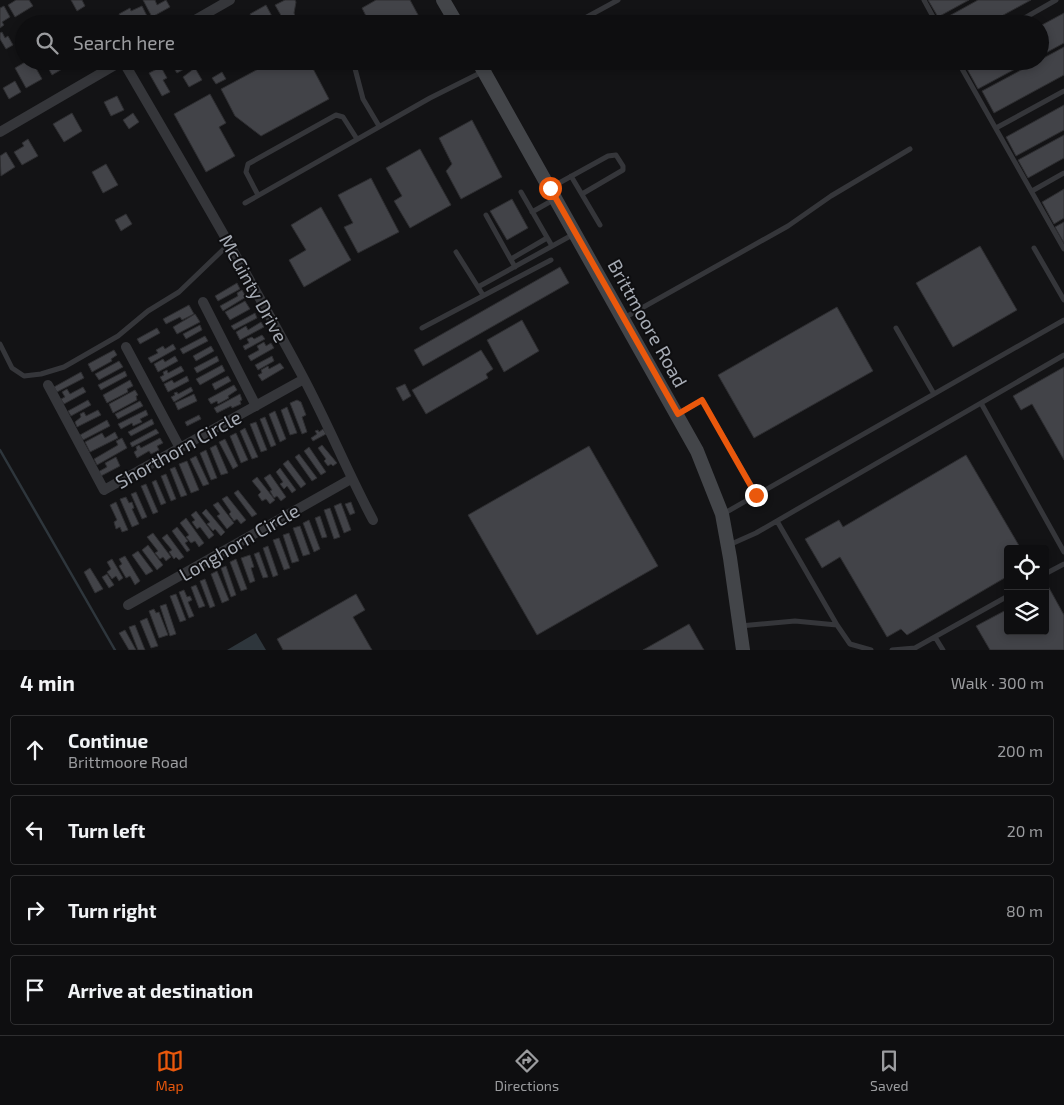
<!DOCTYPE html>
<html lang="en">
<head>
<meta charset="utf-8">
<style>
  body { margin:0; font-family:"Exo 2",sans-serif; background:#171719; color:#f1f3f6 }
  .controls { position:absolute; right:15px; bottom:15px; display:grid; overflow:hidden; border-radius:5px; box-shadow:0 2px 8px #0003 }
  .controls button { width:45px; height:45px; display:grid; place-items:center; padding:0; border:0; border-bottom:1px solid #2e2e30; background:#0e0e10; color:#f1f3f6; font:25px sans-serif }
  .stop { position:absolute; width:15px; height:15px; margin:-11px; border:4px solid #ea580c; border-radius:50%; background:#fff }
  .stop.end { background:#ea580c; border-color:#fff; box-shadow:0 1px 5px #0008 }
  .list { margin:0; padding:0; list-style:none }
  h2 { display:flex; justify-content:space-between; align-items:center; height:65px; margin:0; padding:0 20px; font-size:21px }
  h2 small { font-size:16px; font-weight:400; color:#9b9c9f }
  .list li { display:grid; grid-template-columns:32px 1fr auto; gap:15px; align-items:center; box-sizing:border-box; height:70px; margin:0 10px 10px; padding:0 10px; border:1px solid #2e2e30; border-radius:5px }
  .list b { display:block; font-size:19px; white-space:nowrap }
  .list p { margin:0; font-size:16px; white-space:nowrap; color:#9b9c9f }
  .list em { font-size:16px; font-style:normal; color:#9b9c9f }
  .icon { flex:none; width:28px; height:28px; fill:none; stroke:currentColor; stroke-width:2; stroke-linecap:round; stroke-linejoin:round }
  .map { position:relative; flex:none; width:1064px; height:650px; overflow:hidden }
  .search { position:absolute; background:#0e0e10; box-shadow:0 2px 8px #0003; left:15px; right:15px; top:15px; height:55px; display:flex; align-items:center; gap:12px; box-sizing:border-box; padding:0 18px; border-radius:28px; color:#9b9c9f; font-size:19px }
  .sheet { height:385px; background:#0e0e10 }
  nav { display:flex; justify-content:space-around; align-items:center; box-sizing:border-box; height:70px; border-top:1px solid #2e2e30; background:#0e0e10; font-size:14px; color:#9b9c9f }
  nav a { display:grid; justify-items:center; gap:2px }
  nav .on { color:#ea580c }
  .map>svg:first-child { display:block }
</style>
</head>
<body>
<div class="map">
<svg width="1064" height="650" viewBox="0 0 1064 650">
  <rect width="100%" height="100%" fill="#131315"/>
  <path fill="#2e363c" d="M256 633 266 650H227Z"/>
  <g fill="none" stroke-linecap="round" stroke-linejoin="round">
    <path stroke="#2e363c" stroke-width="2.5" d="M0 450 115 650"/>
  </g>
  <path fill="#424348" stroke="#2e2e31" d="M16 0H29L33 6 15 17 8 5Z
    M71 0H82L85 6 77 11Z
    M143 0H155L157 5 166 0 170 7 152 17Z
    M285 0H295L296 2 294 13 296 19 286 24 275 5Z
    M376 0H410L423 24H370L362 8Z
    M928 0H969L938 17Z
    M978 0H1031L987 24H942L940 21Z
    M266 5 275 22 255 24 250 14Z
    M4 6 10 17 2 22 4 25 0 28V8Z
    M142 6 149 20 142 24H124L119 14 130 8 131 11Z
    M1064 13V43L1040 56V26Z
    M2 32 5 38 8 36 13 45 6 49 0 39V33Z
    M1064 47V75L994 113 982 91Z
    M27 61H32L42 79 26 88 15 68Z
    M50 61H67L69 65 52 75 46 64Z
    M176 61H191L193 64 177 73 171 64Z
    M204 61H218L219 63 209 69Z
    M273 61H309L329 99 261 136 235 116 221 89Z
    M976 61H1030L978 89 966 67Z
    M161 67 167 78 163 80 170 92 162 96 149 73Z
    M195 68 202 80 189 87 183 77Z
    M222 72 226 79 216 84 212 78Z
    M15 81 21 92 9 99 3 88Z
    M210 94 226 123 219 127 235 156 206 172 174 114Z
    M117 96 124 110 111 116 104 102Z
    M1064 105V130L1016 156 1006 137Z
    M72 113 82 131 64 142 53 124Z
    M133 113 139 122 129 129 123 120Z
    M472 120 502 177 461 199 446 171 452 164 439 138Z
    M1064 135V158L1028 178 1018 160Z
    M28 139 38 156 22 165 14 152 24 146 22 143Z
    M420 149 451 205 410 228 394 201 402 196 386 168Z
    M6 152 15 167 1 176 0 156Z
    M106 164 118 185 103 193 92 172Z
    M371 178 399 232 358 253 344 227 353 223 338 195Z
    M1064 189V218L1054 224 1042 202Z
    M512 199 528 228 507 240 490 211Z
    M321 207 351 260 304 287 289 260 306 250 291 225Z
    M126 214 132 224 121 231 115 220Z
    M1064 222V243L1055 227Z
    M980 246 1017 310 953 347 916 283Z
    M560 267 569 283 423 366 414 350Z
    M237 283 240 289 218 301 215 296Z
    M242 290 246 297 223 311 220 306 238 296 237 293Z
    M245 301 250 309 230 320 225 312Z
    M189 305 194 314 182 320 180 317 166 324 163 319Z
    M837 307 873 371 754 438 718 375Z
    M255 313 257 318 234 330 231 326Z
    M195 314 200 322 177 334 173 327Z
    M522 320 539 351 504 372 487 340Z
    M261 322 264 327 240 340 236 332 246 326 248 330Z
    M200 325 202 330 186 339 183 334Z
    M157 328 160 333 140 344 137 339Z
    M262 335 265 339 245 350 243 346 249 343 247 339 252 337 254 339Z
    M205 336 208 341 183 354 180 349Z
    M264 342 266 346 271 343 274 348 251 361 248 356 259 350 257 346Z
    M173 344 176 349 151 363 148 358 158 353 156 350 163 346 165 349Z
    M211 346 214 351 196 361 193 356Z
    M114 350 117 355 111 359 112 361 92 372 88 364Z
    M481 350 493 369 486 374 488 378 426 414 412 390Z
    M175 356 178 361 158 372 154 364 163 359 165 362Z
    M217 356 219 361 197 373 194 368Z
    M272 356 274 361 258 370 255 365Z
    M119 361 123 367 99 380 95 374Z
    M280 363 284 368 262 381 258 375 262 373 261 370 268 366 269 369Z
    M222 365 225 371 200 385 196 379Z
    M181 366 184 371 163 382 160 377 164 375 163 372 167 370 168 373Z
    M1064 367V460L1032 404 1021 410 1013 396Z
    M125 371 127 376 101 390 98 385Z
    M81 372 84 378 57 392 54 387Z
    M187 376 189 381 168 392 164 384 172 380 174 383Z
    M228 376 231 381 215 390 212 384Z
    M130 380 133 386 127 389 128 392 107 403 103 395Z
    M405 384 411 396 403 401 396 388Z
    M234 385 237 390 228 396 229 398 218 404 217 401 211 404 208 399Z
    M83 387 86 392 64 404 61 399 65 397 62 392 67 389 70 394Z
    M191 387 193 391 174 402 171 397 175 395 174 393 177 392 178 394Z
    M135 390 138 395 136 396 137 400 113 413 109 404Z
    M194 394 197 401 178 410 175 403Z
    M240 394 242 400 240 401 241 404 232 408 231 406 217 413 214 408Z
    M88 400 91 405 71 416 68 411Z
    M297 400 301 402 306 415 302 417 307 432 302 434 290 403Z
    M140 401 143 406 118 419 115 414Z
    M287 407 297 433 290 435 281 410Z
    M98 410 101 415 77 427 75 422 81 417 80 414 84 412 86 416Z
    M146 410 148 415 140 419 142 422 133 426 132 423 121 429 118 424Z
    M275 411 286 439 280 442 269 414Z
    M199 415 201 419 187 426 185 422Z
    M265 417 276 445 271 447 260 419Z
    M152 419 154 424 131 436 128 432Z
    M107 420 110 426 83 440 80 435Z
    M256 422 267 450 261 452 250 424Z
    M245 428 258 457 252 459 240 431Z
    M156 429 159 433 132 447 130 443Z
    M323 429 326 434 313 441 311 438 317 434 315 431 318 430 319 432Z
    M115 432 118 438 90 452 85 442 102 433 105 438Z
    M236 433 248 460 241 463 230 436Z
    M122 438 127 448 97 465 94 459 118 445 116 441Z
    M160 438 163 443 157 446 159 450 151 454 149 451 137 458 134 452 137 450 136 447 139 445 141 448Z
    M225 439 238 466 233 469 219 442Z
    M216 445 228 473 221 475 210 448Z
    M322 445 337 463 333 466 331 464 328 466 324 461 326 459 318 448Z
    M589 446 658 566 537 635 468 515Z
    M309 447 326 472 321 475 304 451Z
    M206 450 217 478 211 480 200 453Z
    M299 454 317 478 312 481 295 457Z
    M966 455 1021 549H1008V576L907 635 901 629 887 637 840 557 822 568 805 539 839 520 843 527Z
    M196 456 209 484 203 486 190 459Z
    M116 457 120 466 101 476 98 472 107 467 105 463Z
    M288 460 306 484 301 488 283 464Z
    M187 461 199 490 191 493 179 464Z
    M175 467 187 495 181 497 170 469Z
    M280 468 296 490 292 493 287 486 284 489 280 484 283 482 276 472Z
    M166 474 176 499 171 501 161 476Z
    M270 474 286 497 281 501 277 496 274 498 270 491 272 490 264 478Z
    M257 477 275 500 270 504 266 499 262 501 258 495 261 492 252 481Z
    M156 480 166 503 161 505 152 482Z
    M146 484 158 512 153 514 141 486Z
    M238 490 257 514 252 517 234 493Z
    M136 492 147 517 142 519 131 494Z
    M227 496 246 520 241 524 237 519 234 521 229 514 231 512 222 499Z
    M126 497 129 503 132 502 134 508 132 509 139 524 132 527 120 499Z
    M116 502 128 530 122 532 120 527 116 529 114 522 117 520 110 505Z
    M218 502 234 523 227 529 217 516 220 514 213 505Z
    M351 502 355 513 350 515 345 504Z
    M341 503 351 530 344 533 334 506Z
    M330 508 340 537 334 539 324 510Z
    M206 509 225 532 221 536 215 529 213 531 207 524 210 522 202 513Z
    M196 511 214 535 209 539 200 527 197 529 192 522 195 520 191 515Z
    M320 516 327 537 322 538 315 518Z
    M186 518 204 543 199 547 195 541 191 543 186 537 189 535 180 523Z
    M309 520 320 549 314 552 303 523Z
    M300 526 310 554 303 556 293 528Z
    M177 527 188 541 185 543 190 550 187 552 172 531Z
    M153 533 171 557 166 561 163 557 160 559 155 553 158 551 147 537Z
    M289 533 299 561 292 563 283 535Z
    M167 534 184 557 179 560 176 557 174 559 169 552 172 550 162 538Z
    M279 538 290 568 284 570 273 540Z
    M148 545 163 565 157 570 142 550Z
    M268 546 278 575 273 577 263 548Z
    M138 551 153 571 146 575 132 555Z
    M259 552 268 577 263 578 254 554Z
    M250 555 254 567 251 568 255 581 250 583 241 558Z
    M125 556 140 581 135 585 130 576 126 578 119 566 122 564 119 559Z
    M112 559 123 578 119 581 116 576 112 579 107 572 111 569 107 562Z
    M236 559 247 589 241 591 230 562Z
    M226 566 236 595 231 597 221 568Z
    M90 568 103 589 95 593 84 572Z
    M217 571 229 600 222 603 211 574Z
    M107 574 114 585 109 588 102 577Z
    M205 579 215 606 210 608 200 581Z
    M196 585 205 606 199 608 191 587Z
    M1048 586 1064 615V650H990L976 626 1008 609V631H1045V588Z
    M184 590 187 597 190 596 192 600 188 602 194 616 189 618 179 592Z
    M176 594 186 620 180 622 170 596Z
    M356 594 365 610 353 617 372 650H283L277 639Z
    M166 604 176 634 170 636 160 606Z
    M154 609 156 613 159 612 168 635 159 638 149 611Z
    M147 618 158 646 151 648 140 621Z
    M689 624 704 650H643Z
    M135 625 145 650H138L129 627Z
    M125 630 136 650H129L119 633Z"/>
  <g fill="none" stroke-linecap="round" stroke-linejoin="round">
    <path stroke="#35363a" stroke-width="5" d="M924 0 937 24
      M574 24 618 0
      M1014 24 1056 0
      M353 61 363 99 379 126
      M959 61 961 67 1064 249
      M996 128 1064 91
      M571 176 600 225
      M550 188 608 156 616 155 623 166V170L582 194
      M1032 191 1064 173
      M521 192 552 246
      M258 195 246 172 248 164 336 115 343 117 357 139
      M245 203 430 98 504 61
      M532 212 555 199
      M486 215 515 267
      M1034 248 1064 300
      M456 252 483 295
      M511 259 547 238
      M478 287 574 234
      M624 318 788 226 831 196 910 149
      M422 328 551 260
      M896 328 934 394
      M0 344 12 368 24 376 41 374 64 367 118 336 148 311 179 292 229 244
      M981 403 1064 552
      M678 414 702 400 757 495
      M723 514 1064 320
      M777 521 837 625
      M729 545 756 533 1064 355
      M1045 574 1064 564
      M740 626 795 621 837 625 850 644 871 650
      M935 637 943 650
      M892 650 915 648 1008 596"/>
    <path stroke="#35363a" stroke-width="10" d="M188 24 230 0
      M123 61C184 166 246 270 303 377 328 424 348 473 373 520
      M0 132 122 61
      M203 302 256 406
      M126 347 180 448
      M48 385 104 490 304 379
      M128 605 351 479"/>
    <path stroke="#434549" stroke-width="14" d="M443 0 457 24
      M478 61 697 451 722 514 730 558 743 650"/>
  </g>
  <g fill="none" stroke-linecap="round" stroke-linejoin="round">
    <path stroke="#ea580c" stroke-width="6" d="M550 188 678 414 702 400 756 495"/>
  </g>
  <g text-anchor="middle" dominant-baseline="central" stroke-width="4" stroke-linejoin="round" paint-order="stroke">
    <g font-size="19" fill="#a6abb4" stroke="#0e0e10">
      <text transform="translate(254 288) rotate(61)">McGinty Drive</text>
      <text transform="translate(648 323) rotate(61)">Brittmoore Road</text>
      <text transform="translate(178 449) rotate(-29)">Shorthorn Circle</text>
      <text transform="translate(239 542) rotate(-30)">Longhorn Circle</text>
    </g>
  </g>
</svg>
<div class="controls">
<button><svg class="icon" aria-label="locate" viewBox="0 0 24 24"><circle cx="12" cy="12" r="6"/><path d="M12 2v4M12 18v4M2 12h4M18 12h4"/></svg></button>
<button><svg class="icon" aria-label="layers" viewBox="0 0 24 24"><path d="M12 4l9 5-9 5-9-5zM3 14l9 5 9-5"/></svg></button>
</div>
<div class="stop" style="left:550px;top:188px"></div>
<div class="stop end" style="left:756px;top:495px"></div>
<div class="search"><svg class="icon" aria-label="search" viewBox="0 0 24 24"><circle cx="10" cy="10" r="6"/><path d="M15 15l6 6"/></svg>Search here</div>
</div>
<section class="sheet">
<h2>4 min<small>Walk · 300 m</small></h2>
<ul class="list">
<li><svg class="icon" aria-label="ahead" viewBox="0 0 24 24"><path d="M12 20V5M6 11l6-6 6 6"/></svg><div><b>Continue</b><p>Brittmoore Road</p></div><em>200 m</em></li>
<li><svg class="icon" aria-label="left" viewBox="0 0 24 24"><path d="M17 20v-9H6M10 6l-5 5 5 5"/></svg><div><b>Turn left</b></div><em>20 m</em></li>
<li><svg class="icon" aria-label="right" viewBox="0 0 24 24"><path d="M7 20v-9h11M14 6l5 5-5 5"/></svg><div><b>Turn right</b></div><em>80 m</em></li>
<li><svg class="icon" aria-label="arrive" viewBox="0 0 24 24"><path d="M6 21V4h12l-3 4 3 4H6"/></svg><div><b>Arrive at destination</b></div></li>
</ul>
</section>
<nav>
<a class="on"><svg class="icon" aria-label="map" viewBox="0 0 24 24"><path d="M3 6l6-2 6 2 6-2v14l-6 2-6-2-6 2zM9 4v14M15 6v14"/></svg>Map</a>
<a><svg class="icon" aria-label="directions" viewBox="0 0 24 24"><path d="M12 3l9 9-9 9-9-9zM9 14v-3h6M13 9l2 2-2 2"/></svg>Directions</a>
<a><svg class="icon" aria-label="saved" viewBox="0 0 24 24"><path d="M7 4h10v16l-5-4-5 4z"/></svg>Saved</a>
</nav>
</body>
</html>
